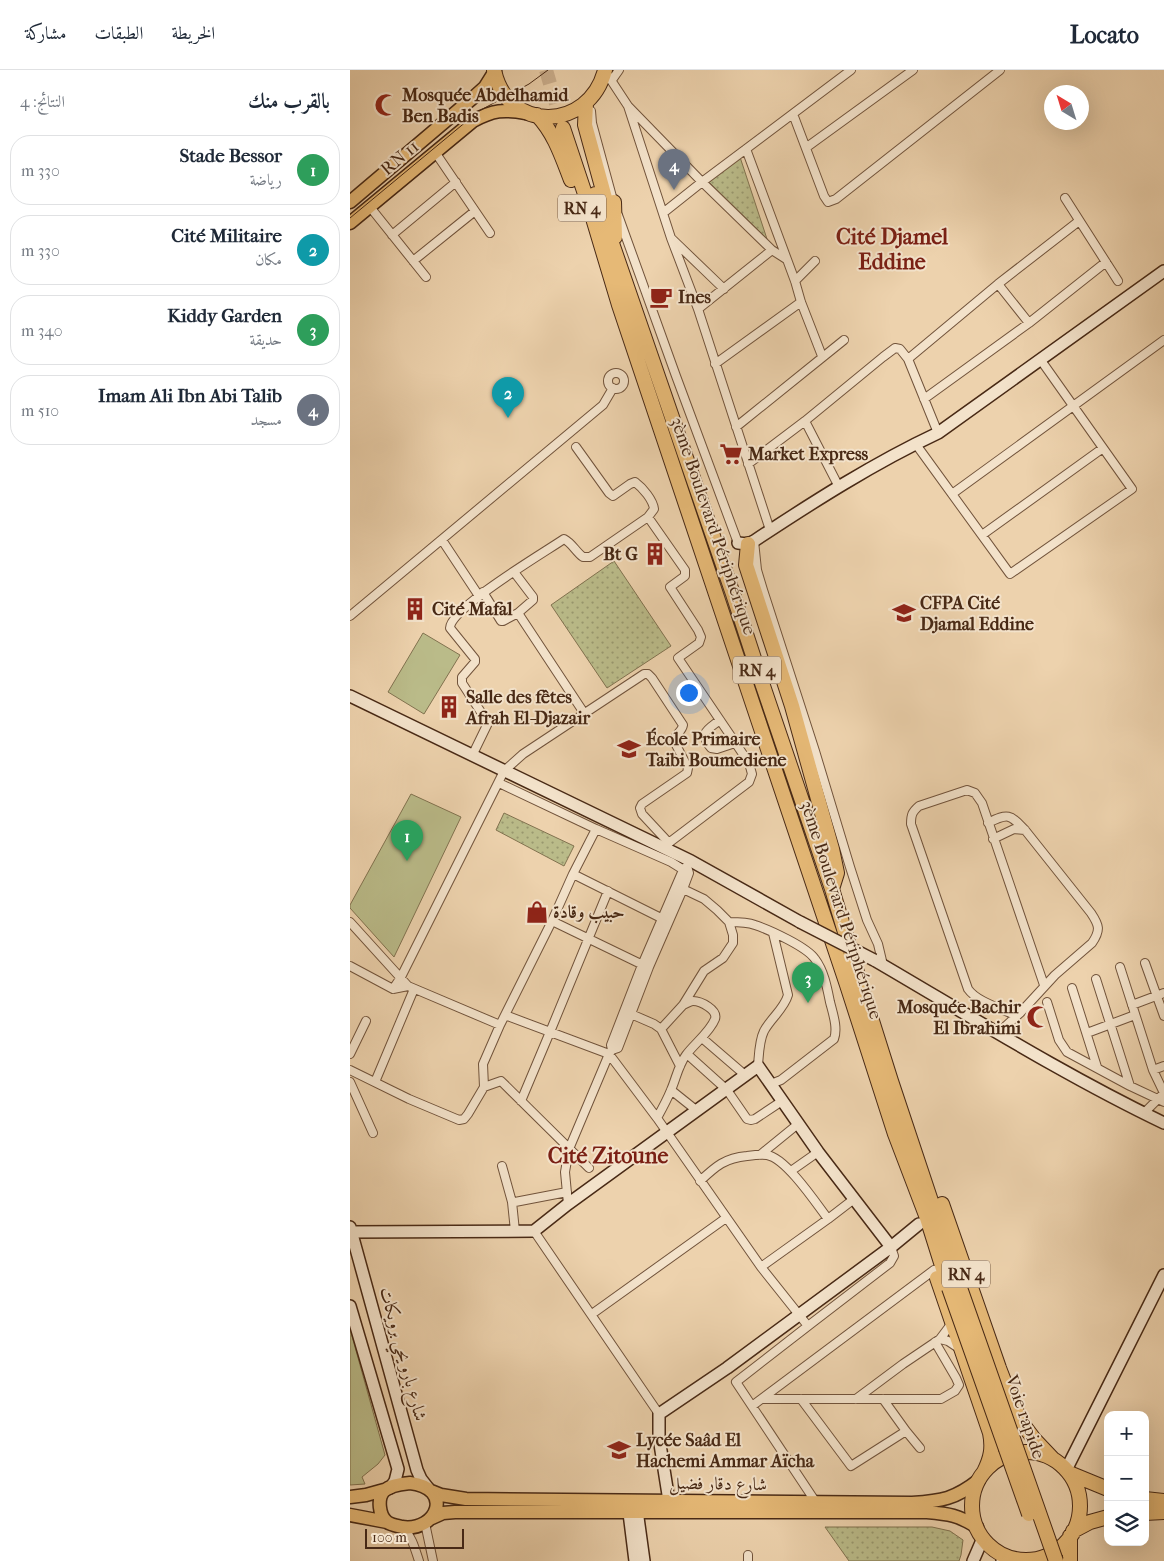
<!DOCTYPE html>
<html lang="ar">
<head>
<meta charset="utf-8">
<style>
  body { margin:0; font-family:"IM FELL French Canon",Amiri,serif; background:#f6f6f7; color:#1f2937; direction:rtl }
  .controls { position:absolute; right:15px; bottom:15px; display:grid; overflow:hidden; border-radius:10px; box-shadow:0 5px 20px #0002 }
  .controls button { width:45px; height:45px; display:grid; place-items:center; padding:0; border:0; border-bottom:1px solid #e0e1e3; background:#fff; color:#1f2937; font:25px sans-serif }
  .compass { position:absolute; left:694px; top:15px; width:45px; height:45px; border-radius:50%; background:#fff; box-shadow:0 5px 20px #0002; rotate:322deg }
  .scale { position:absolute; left:15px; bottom:12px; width:99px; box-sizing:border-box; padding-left:5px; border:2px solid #482915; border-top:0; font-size:14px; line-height:18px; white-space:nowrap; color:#482915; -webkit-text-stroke:4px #f3e2ca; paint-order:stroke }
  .you { position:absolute; left:338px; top:622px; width:18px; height:18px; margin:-12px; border:4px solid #fff; border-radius:50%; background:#1a73e8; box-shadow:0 0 0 8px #1a73e833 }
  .badge { display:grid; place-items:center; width:32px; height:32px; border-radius:50%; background:#8f2418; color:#fff; font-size:16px; font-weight:700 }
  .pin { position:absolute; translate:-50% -41px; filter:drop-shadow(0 1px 2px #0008) }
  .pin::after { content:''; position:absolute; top:26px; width:18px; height:15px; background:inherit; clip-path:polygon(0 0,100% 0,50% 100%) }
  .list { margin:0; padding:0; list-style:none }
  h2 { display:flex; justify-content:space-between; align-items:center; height:65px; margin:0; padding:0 20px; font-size:21px }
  h2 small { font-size:16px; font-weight:400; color:#747a83 }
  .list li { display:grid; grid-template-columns:32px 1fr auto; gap:15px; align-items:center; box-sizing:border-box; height:70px; margin:0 10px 10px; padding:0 10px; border:1px solid #e0e1e3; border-radius:20px }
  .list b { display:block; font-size:19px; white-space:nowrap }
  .list p { margin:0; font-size:16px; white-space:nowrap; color:#747a83 }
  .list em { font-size:16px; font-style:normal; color:#747a83 }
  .icon { flex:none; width:28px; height:28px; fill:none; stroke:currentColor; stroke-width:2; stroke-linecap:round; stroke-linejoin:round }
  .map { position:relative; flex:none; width:814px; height:1491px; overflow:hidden; direction:ltr }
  header { display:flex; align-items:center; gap:30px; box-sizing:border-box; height:70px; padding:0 25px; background:#fff; border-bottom:1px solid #e0e1e3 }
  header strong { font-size:24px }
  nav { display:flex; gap:28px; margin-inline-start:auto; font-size:18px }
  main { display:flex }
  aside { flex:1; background:#fff }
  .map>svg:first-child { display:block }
</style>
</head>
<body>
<header>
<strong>Locato</strong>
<nav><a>الخريطة</a><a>الطبقات</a><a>مشاركة</a></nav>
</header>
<main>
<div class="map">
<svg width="814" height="1491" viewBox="0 0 814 1491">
  <defs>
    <pattern id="park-dots" width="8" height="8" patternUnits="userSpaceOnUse" patternTransform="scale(1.25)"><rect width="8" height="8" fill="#babb89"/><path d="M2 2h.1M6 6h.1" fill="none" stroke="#99986f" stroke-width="1.8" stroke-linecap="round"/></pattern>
  </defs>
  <rect width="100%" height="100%" fill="#edd2ad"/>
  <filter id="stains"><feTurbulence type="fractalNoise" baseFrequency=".004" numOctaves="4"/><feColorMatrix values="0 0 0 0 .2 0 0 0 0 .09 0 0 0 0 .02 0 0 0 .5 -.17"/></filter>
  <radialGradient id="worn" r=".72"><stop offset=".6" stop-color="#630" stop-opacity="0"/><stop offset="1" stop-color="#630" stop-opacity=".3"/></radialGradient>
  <path fill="url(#park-dots)" stroke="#81724f" d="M390 87 417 169 359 112Z
    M264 491 321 576 257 618 201 535Z
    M154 743 224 776 214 796 146 760Z
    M475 1457H582L600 1461 613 1470 611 1485 609 1491H499Z"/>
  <path fill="#babb89" stroke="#81724f" d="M73 563 110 585 74 644 38 622Z
    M61 724 111 747 44 887 0 838V835Z
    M0 1259 35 1385 28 1394 12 1407 15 1414 0 1415Z"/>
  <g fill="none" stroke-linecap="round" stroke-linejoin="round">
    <path stroke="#ccb08f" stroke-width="14" stroke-dasharray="14 7" stroke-linecap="butt" d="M196 0 213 57"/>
    <defs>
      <path id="street" d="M255 1 278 36 352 112 422 180 436 189
        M262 10 269 0
        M278 36 321 168 348 239 420 460
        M241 41 242 53 264 134
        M443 44 474 126 478 132 486 129 650 0
        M457 77 563 0
        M396 79 445 211 451 232 472 286
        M85 82 140 163
        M715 128 768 211
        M20 137 76 207
        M313 143 352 112 501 0
        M268 145 326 306 388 473
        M42 165 106 112
        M322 169 374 219
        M63 191 125 141
        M445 211 465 191
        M648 214 679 253
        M348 239 422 180
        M558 289 648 214 729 151
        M365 294 451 232
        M258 311a8 8 0 1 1 16 0a8 8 0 1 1-16 0Z
        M574 329 679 253 756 192
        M455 351 489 417
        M386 357 494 270
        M565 373 660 504 782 419 690 289
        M398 394 455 351 533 287 545 278 550 279 558 289 588 363
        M602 424 814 270
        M298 447 335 500V506L320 517 348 560 351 567 349 573 328 588 399 693 402 704 399 712 316 775
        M632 465 753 378
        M92 470 129 526
        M404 471 407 500 413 520 465 681 500 797 517 850 528 874 533 895
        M133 522 151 551H153L168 543 183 530V527L164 502
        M168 543 234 643
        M0 546 253 335 263 318
        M370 650C357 660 348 663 361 678L367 679 385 673
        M122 686 138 653 112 613V607L125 592V589L100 558C100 538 195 482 214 469 222 473 226 482 233 487H240L298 447 304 439C303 430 293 418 285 412L280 414 263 426 259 423 226 377
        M638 753C658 743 660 744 675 760L741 843C749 855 751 860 742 873L705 905 670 943 648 963
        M246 759 321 792 337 802
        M643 769 664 759 675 760
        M223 804 311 848
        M202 851 295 896
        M0 852 58 916 150 955
        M379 852C387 852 397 852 405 855 420 860 457 877 465 889 474 901 477 917 480 932 483 944 488 958 484 969L431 1010 421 1014
        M795 893 814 946
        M0 896 43 919 58 916
        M770 897 803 1000 814 1023
        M746 909 780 1016
        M722 918 747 997
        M43 919 51 907 154 701 173 684 294 604H298L302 608 333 655C332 662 324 665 324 671L338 698 337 703 292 734 290 738 292 744 319 773
        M697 932 709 970 717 982 780 1016 814 1032
        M782 935 814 923
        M281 944 304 954 311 959 333 935 354 901 373 888 383 873V865L379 852 367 840 354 829 333 819
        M155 945 259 984 307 1048 411 1197 458 1256 386 1312 467 1434
        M667 946C653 939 627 932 618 919L561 754C561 745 562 742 569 736L617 720 625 723 632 733 694 915
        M311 959 330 996
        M737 963 785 945
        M352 968 395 1005
        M262 980 261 975 292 895 333 800 338 795
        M0 984 16 951
        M337 984 377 1020 397 1049 401 1050 405 1049 432 1031
        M408 996C409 984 409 971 414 961 421 948 434 939 438 925L423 863
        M0 1000 59 1029 109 1050 114 1049 118 1044 134 1017 133 994 150 955 202 851 223 804 246 759 149 713
        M803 1000 814 996
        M0 1012 23 1063
        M25 1012 64 919
        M134 1017 151 1011 239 1098
        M321 1020 346 1040
        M171 1031 200 962 258 821
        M794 1043 811 1026
        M307 1048C312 1039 317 1030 321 1020 326 1009 328 996 336 985 344 974 360 962 365 949 368 940 351 931 343 931 340 931 336 934 333 935
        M410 1085 448 1054
        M152 1096 162 1132 165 1161
        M441 1101 468 1082
        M350 1111C366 1096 375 1088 397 1086 404 1085 411 1084 417 1085 436 1088 466 1133 478 1149
        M165 1132 217 1122
        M218 1134 215 1102 219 1079 259 984 262 980 268 978 299 897 333 819 339 803 337 796
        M184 1161 309 1344
        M411 1197 478 1149 504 1129
        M242 1244 376 1148
        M458 1256 540 1193 544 1186 541 1177
        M590 1269 598 1271 610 1279
        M413 1329H591L605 1321 609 1315 606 1308 585 1272
        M451 1329 501 1396 556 1361
        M506 1329 553 1294 590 1269 602 1253
        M533 1329 556 1361 570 1378
        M402 1336 584 1200
        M75 1453 83 1491
        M53 1457C62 1467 65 1479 69 1491
        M398 1485V1491"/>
      <path id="secondary" d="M388 473 398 474 404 471C463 432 524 393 588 363L814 201
        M0 626 341 791 450 852
        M524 890C620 946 714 1005 814 1053
        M0 1157 67 1400 71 1409 78 1418
        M0 1162 184 1161 218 1134 408 996 468 1082 541 1177
        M0 1236 48 1399 45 1411 40 1418
        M716 1400 814 1205
        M319 1431 309 1368V1344L377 1298 541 1177 569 1154
        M286 1433 294 1491
        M278 1435 285 1491
        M623 1491 633 1468
        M652 1491 666 1489"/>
      <path id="primary" d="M0 132 125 26 135 17 145 1
        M0 153 123 51C143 40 154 39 176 43
        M60 1413C104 1418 88 1462 52 1457 48 1456 41 1455 37 1452 29 1446 27 1428 34 1421 40 1415 52 1414 60 1413Z
        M81 1421 91 1425 116 1429 562 1433C592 1431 605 1429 629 1410
        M0 1427 16 1425 34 1420
        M0 1445 37 1452
        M82 1448 93 1443 105 1442H577C599 1444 608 1445 627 1457"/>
      <path id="highway" d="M144 0C157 63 239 62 255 0
        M236 33 235 55 257 135
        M187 45C205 64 212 87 221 110
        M213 58 242 145 269 235 497 915 545 1064 577 1148 599 1218
        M245 124 383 524 411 610 482 819 512 919 541 1011 609 1215
        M264 132 265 167
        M398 474 396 495 442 636 482 779 487 803 482 819
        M592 1134 649 1298 664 1337 675 1357 684 1369 703 1389
        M587 1208 640 1363C643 1378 641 1388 634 1402
        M622 1436a54 54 0 1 1 108 0a54 54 0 1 1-108 0Z
        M719 1403 758 1419
        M795 1429 814 1431
        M795 1443 814 1442
        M723 1461 740 1452 758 1447
        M720 1491V1466"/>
    </defs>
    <use href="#street" stroke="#71533b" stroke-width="10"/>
    <use href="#secondary" stroke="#482915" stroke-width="14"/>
    <use href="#primary" stroke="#482915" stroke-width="15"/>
    <use href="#highway" stroke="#482915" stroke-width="16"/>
    <use href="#street" stroke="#f3e2ca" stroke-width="8"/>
    <use href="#secondary" stroke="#f3e2ca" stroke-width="11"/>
    <use href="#primary" stroke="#e6b976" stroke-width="12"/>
    <use href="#highway" stroke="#e6b976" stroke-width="14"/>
    <path stroke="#482915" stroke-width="1" d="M0 148 129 41 179 14 198 0"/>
    <defs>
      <path id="secondary-bridge" d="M450 852 524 890"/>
      <path id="highway-bridge" d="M609 1215 706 1491
        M599 1218 679 1444"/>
    </defs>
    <use href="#secondary-bridge" stroke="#482915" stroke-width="14" stroke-linecap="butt"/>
    <use href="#highway-bridge" stroke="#482915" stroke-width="16" stroke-linecap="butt"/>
    <use href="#secondary-bridge" stroke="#f3e2ca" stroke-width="11"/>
    <use href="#highway-bridge" stroke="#e6b976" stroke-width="14"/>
  </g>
  <defs>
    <symbol id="mosque-bare" viewBox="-9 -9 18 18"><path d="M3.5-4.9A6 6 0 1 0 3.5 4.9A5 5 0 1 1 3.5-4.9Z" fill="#8f2418" stroke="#f3e2ca" stroke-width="2.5" paint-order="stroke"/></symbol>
    <symbol id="cafe-bare" viewBox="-9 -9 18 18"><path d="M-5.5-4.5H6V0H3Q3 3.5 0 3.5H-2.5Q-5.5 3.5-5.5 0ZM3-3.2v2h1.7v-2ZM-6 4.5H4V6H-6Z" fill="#8f2418" stroke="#f3e2ca" stroke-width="2.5" paint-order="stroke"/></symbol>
    <symbol id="supermarket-bare" viewBox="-9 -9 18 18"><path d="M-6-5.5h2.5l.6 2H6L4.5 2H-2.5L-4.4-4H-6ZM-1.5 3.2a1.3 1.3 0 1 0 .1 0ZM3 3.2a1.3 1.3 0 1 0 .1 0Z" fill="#8f2418" stroke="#f3e2ca" stroke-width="2.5" paint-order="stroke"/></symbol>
    <symbol id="building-bare" viewBox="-9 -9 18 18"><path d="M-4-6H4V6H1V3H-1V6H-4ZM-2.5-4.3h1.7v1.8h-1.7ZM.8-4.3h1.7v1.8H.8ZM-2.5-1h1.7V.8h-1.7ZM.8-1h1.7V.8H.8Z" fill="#8f2418" stroke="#f3e2ca" stroke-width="2.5" paint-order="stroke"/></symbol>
    <symbol id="university-bare" viewBox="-9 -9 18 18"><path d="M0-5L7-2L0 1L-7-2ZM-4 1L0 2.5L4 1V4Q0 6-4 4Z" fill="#8f2418" stroke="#f3e2ca" stroke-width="2.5" paint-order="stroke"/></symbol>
    <symbol id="school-bare" viewBox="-9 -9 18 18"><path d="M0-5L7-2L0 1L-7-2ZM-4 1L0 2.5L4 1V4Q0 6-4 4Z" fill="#8f2418" stroke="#f3e2ca" stroke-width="2.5" paint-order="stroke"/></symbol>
    <symbol id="shop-bare" viewBox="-9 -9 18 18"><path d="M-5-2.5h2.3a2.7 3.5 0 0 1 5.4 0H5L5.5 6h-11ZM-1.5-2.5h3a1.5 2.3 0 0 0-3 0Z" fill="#8f2418" stroke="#f3e2ca" stroke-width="2.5" paint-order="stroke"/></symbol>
  </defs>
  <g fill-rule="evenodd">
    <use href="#mosque-bare" x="20" y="19" width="32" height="32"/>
    <use href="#cafe-bare" x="295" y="211" width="32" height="32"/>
    <use href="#supermarket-bare" x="365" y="368" width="32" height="32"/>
    <use href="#building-bare" x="289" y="468" width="32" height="32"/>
    <use href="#building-bare" x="49" y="523" width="32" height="32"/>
    <use href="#university-bare" x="538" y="527" width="32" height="32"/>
    <use href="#building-bare" x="83" y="621" width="32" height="32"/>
    <use href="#school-bare" x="263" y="663" width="32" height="32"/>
    <use href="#shop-bare" x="171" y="826" width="32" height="32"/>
    <use href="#mosque-bare" x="672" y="931" width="32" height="32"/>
    <use href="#school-bare" x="253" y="1364" width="32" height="32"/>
  </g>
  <g text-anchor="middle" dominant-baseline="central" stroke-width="4" stroke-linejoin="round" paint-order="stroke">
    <g fill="#f3e2ca" stroke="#7b604b" stroke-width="1">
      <rect x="208" y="124.5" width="48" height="27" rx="4"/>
      <rect x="383" y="586.5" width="48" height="27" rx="4"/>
      <rect x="592" y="1190.5" width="48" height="27" rx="4"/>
    </g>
    <g font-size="16" font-weight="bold" fill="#482915">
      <text x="232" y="138">RN 4</text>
      <text x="407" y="600">RN 4</text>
      <text x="616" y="1204">RN 4</text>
    </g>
    <g font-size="18" font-weight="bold" fill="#482915" stroke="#f3e2ca" text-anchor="start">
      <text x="52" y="25">Mosquée Abdelhamid<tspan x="52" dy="21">Ben Badis</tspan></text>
      <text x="328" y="227">Ines</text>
      <text x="398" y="384">Market Express</text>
      <text x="288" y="484" text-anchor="end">Bt G</text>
      <text x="570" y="533">CFPA Cité<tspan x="570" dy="21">Djamal Eddine</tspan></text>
      <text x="82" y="539">Cité Mafal</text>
      <text x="116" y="627">Salle des fêtes<tspan x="116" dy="21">Afrah El-Djazair</tspan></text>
      <text x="296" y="669">École Primaire<tspan x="296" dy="21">Taibi Boumediene</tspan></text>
      <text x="203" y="842">حبيب وقادة</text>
      <text x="671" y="937" text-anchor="end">Mosquée Bachir<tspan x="671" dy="21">El Ibrahimi</tspan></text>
      <text x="286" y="1370">Lycée Saâd El<tspan x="286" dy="21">Hachemi Ammar Aïcha</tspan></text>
    </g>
    <g font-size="18" fill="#482915" stroke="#f3e2ca">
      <text transform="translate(50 88) rotate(-40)">RN 11</text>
      <text transform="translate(363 456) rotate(71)">3ème Boulevard Périphérique</text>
      <text transform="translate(491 840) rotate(72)">3ème Boulevard Périphérique</text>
      <text transform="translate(53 1284) rotate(75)">شارع بارو يحي برويكات</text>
      <text transform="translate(675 1347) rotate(71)">Voie rapide</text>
      <text transform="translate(368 1414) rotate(1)">شارع دقار فضيل</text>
    </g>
    <g font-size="22" font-weight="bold" fill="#7a1f14" stroke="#f3e2ca">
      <text x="542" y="167">Cité Djamel<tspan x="542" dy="25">Eddine</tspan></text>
      <text x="258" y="1086">Cité Zitoune</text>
    </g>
  </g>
  <rect width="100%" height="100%" filter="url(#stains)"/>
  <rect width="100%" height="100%" fill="url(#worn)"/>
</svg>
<div class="controls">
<button>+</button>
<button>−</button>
<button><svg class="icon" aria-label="layers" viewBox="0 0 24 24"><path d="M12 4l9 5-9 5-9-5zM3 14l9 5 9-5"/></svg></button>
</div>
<svg class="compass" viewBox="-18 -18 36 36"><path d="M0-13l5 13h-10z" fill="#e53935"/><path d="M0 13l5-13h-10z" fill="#747a83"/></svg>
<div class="scale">100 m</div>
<div class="you"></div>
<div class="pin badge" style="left:57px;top:791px;background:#2e9e5b">1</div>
<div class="pin badge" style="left:158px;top:348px;background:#0f9aa8">2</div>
<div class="pin badge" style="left:458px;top:933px;background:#2e9e5b">3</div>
<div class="pin badge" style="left:324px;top:120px;background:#6b7280">4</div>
</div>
<aside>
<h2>بالقرب منك<small>النتائج: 4</small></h2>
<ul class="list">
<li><span class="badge" style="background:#2e9e5b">1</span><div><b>Stade Bessor</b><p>رياضة</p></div><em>330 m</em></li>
<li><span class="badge" style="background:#0f9aa8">2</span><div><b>Cité Militaire</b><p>مكان</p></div><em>330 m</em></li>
<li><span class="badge" style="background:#2e9e5b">3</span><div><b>Kiddy Garden</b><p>حديقة</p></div><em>340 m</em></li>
<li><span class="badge" style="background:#6b7280">4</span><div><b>Imam Ali Ibn Abi Talib</b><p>مسجد</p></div><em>510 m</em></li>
</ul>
</aside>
</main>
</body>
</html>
